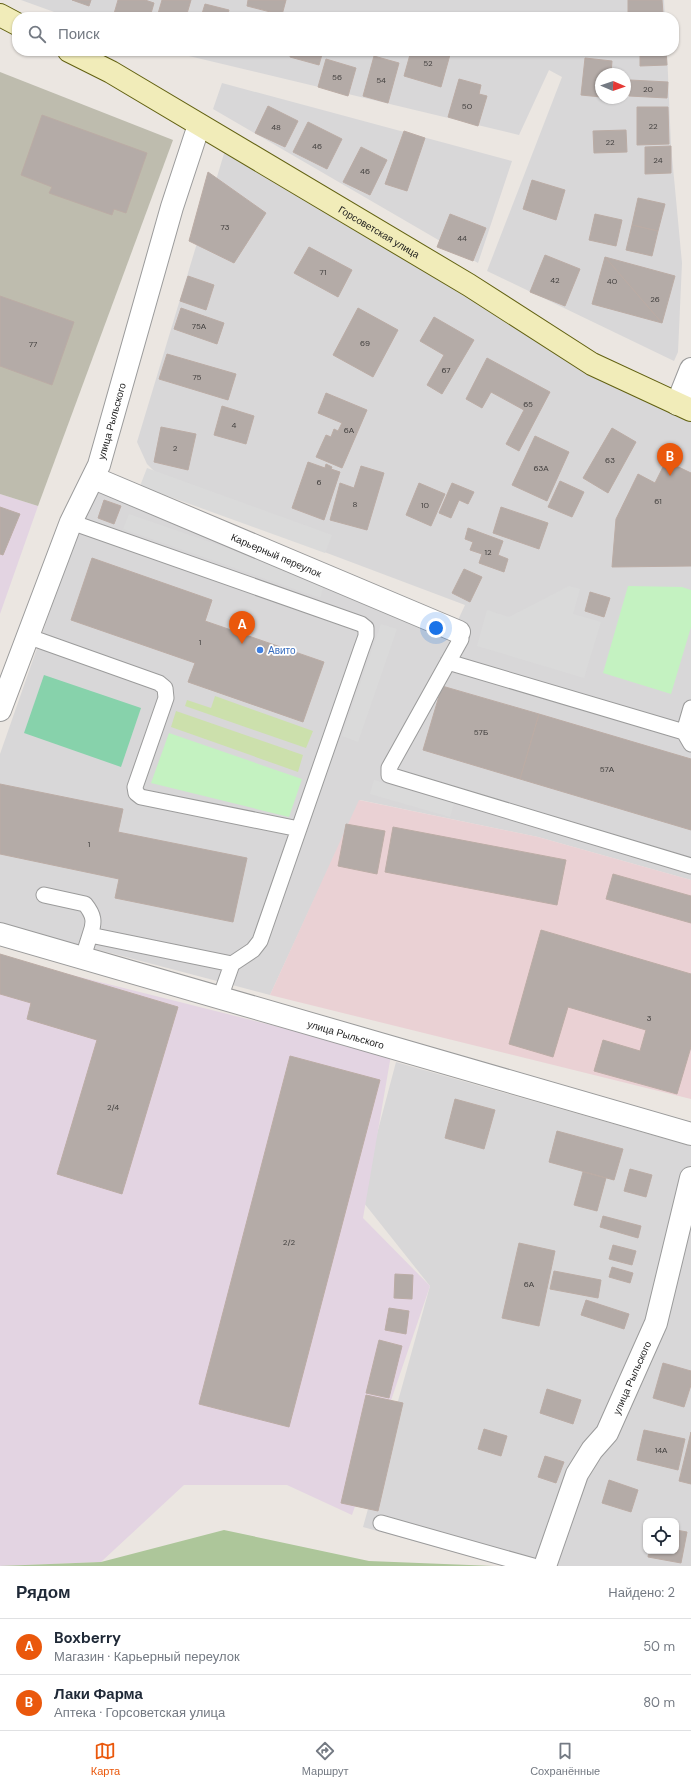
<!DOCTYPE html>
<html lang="ru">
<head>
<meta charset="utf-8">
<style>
  body { margin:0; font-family:"DM Sans",sans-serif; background:#f6f6f7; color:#1f2937 }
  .controls { position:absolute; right:12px; bottom:12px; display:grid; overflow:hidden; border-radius:8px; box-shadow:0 1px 3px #0004 }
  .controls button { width:36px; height:36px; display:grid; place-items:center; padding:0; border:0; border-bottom:1px solid #e0e1e3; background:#fff; color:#1f2937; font:20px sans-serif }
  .compass { position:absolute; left:595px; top:68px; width:36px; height:36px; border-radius:50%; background:#fff; box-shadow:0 1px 3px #0004; rotate:92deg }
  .you { position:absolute; left:436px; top:628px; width:14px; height:14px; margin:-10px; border:3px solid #fff; border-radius:50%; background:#1a73e8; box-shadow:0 0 0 6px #1a73e833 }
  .badge { display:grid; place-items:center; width:26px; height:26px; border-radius:50%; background:#ea580c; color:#fff; font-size:13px; font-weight:700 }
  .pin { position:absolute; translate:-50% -33px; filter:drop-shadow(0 1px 2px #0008) }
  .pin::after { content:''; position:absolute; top:21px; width:14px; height:12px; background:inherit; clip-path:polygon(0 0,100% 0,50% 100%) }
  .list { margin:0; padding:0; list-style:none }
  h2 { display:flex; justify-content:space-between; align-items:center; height:52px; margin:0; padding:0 16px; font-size:17px }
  h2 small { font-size:13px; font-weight:400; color:#747a83 }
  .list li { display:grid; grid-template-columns:26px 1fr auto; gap:12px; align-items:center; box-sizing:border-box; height:56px; padding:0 16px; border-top:1px solid #e0e1e3 }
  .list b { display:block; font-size:15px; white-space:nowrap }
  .list p { margin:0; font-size:13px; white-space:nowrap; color:#747a83 }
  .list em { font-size:13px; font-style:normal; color:#747a83 }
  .icon { flex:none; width:22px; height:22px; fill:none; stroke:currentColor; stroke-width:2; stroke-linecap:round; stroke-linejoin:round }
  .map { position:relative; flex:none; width:691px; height:1566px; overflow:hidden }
  .search { position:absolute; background:#fff; box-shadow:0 1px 3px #0004; left:12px; right:12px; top:12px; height:44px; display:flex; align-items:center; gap:10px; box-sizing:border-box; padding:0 14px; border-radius:16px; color:#747a83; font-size:15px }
  .sheet { height:164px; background:#fff }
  nav { display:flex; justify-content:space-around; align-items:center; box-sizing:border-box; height:56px; border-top:1px solid #e0e1e3; background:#fff; font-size:11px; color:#747a83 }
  nav a { display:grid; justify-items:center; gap:2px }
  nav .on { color:#ea580c }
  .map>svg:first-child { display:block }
</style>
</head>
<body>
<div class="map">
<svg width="691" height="1566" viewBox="0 0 691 1566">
  <rect width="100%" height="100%" fill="#ebe6e1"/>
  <path fill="#d8d7d8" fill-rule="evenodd" d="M21 0H664L665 17H68Z
    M168 51H667L671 146 682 263 678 352 674 361 487 271 562 77 549 70 519 135ZM601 74H625V98H601Z
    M222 83 512 161 478 263 213 109Z
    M226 147 691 416V880L538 837 360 800 270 995 0 924V754L93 488 452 633 465 605 181 498 147 464 137 442Z
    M396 1062 691 1146V1566H504L363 1527 430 1286 360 1198ZM646 1521H676V1551H646Z"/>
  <path fill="#ead1d4" d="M359 800 538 837 691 880V1099L270 995Z"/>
  <path fill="#e3d4e2" d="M0 494 38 506 0 614Z
    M0 957 391 1055 363 1218 430 1286 352 1515 287 1485H184L101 1562 0 1566Z"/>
  <path fill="#bebcae" d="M0 72 173 140 38 506 0 494Z"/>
  <path fill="#cce0ac" d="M215 696 313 731 306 748 185 706 187 700 211 708Z
    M176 711 303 755 298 772 171 727Z"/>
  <path fill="#adc69a" d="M224 1530 369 1561 494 1566H0L101 1562Z"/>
  <path fill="#c4f2c1" d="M628 586 682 587 691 590V627L671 694 603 673Z
    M169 733 302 779 289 817 151 783Z"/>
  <path fill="#87d2ab" d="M44 675 141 708 121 767 24 733Z"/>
  <path fill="#dadada" d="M147 468 332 535 325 553 140 486Z
    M129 514 325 582 320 598 123 529Z
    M569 586 580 589 573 614 601 622 584 678 477 646 487 610 509 617Z
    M381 624 397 629 358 742 342 736Z
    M374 780 454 803 450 817 370 794Z"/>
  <path fill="#b4aba7" stroke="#bbaca5" d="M72 0H91L89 6Z
    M118 0H145L154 3 150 17H113Z
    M162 0H191L186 17H157Z
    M248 0H286L282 15 247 6Z
    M628 0H662L663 14 628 16Z
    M205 4 229 10 227 17H201Z
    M291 51H323L319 65 290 57Z
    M411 51H451L441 87 404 76Z
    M640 51H666L667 65 640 66Z
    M374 56 399 63 388 103 363 96Z
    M585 58 612 61 611 74H601V97L581 95Z
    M326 59 356 68 348 96 318 87Z
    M459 79 481 85 479 94 487 96 478 126 448 117Z
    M630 80 668 82 667 98 629 96Z
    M268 106 298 121 285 147 255 133Z
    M637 107H668L669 144 637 145Z
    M42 115 147 153 126 213 114 209 112 215 49 193 52 187 21 175Z
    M308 122 342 139 327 169 293 152Z
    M626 130 627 152 594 153 593 131Z
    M404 131 425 138 407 191 385 184Z
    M671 146V173L645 174V147Z
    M361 147 387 160 370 195 343 182Z
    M208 172 266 213 234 263 189 241Z
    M532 180 565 190 556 220 523 209Z
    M638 198 665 204 658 231 632 225Z
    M450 214 486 228 473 261 437 247Z
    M595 214 622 220 616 246 589 240Z
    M632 225 658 231 652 256 626 250Z
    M309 247 352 270 338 297 294 273Z
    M545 255 580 269 565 306 530 292Z
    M605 257 675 276 662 323Z
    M605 257 662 323 592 304Z
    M188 276 214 285 206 310 180 301Z
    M0 296 74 322 52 385 0 366Z
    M181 308 224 323 217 344 174 329Z
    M358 308 398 330 373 377 333 355Z
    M434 317 474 340 442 394 427 385 444 355 420 341Z
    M167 354 236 374 228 400 159 379Z
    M487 358 550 392 519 451 506 444 524 410 491 392 482 408 466 399Z
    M326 393 367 410 342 468 316 457 326 435 331 437 334 429 338 431 342 423 318 413Z
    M222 406 254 416 246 444 214 435Z
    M161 427 196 434 188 470 154 462Z
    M612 428 636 442 608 493 583 478Z
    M535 436 569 452 547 501 512 485Z
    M666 461 691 473V566L612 567 616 519 638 474 655 483Z
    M308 462 325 468 326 464 332 467 331 469 340 472 324 520 292 508Z
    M361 466 384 473 367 530 330 520 340 483 354 488Z
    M560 481 584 492 572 517 548 507Z
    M419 483 445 494 431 526 406 515Z
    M452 483 474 492 468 504 459 500 451 518 439 513Z
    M104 500 121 506 114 524 98 518Z
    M0 507 20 514 3 555 0 554Z
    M501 507 548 523 539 549 493 533Z
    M468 528 503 541 498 555 508 559 504 572 479 563 482 554 470 550 473 542 465 539Z
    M92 558 212 600 205 621 324 662 303 722 188 682 195 663 71 620Z
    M464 569 482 577 470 602 452 593Z
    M590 592 610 598 604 617 585 611Z
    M442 686 539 714 520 779 423 750Z
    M539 714 691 759V830L520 779Z
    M0 784 123 809 118 832 247 858 233 922 115 898 119 879 0 854Z
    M346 824 385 831 377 874 338 866Z
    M393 827 566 860 557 905 385 872Z
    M613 874 691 896V923L606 899Z
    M541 930 691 974V1047L677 1094 594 1071 603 1040 640 1051 646 1030 568 1007 553 1057 509 1044Z
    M0 954 178 1007 122 1194 57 1174 97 1040 27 1019 31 1003 0 994Z
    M290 1056 380 1080 289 1427 199 1404Z
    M455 1099 495 1110 484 1149 445 1138Z
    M557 1131 623 1149 614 1180 549 1162Z
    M630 1169 652 1175 646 1197 624 1191Z
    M583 1172 606 1178 597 1211 574 1205Z
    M603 1216 641 1226 638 1238 600 1227Z
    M519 1243 555 1251 539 1326 502 1318Z
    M613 1245 636 1251 632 1265 609 1259Z
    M612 1267 633 1273 630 1283 609 1277Z
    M554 1271 601 1280 598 1298 550 1289Z
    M395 1274 413 1275 412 1299 394 1298Z
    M586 1300 629 1314 624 1329 581 1315Z
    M389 1308 409 1311 406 1334 385 1330Z
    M379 1340 402 1346 389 1398 366 1393Z
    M663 1363 691 1371V1385L684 1407 653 1398Z
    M547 1389 581 1400 573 1424 540 1413Z
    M366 1395 403 1403 378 1511 341 1503Z
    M484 1429 507 1436 501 1456 478 1449Z
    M644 1430 685 1439 678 1470 637 1460Z
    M691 1432V1484L679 1481Z
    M545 1456 564 1462 556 1483 538 1477Z
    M609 1480 638 1490 631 1512 602 1503Z
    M676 1530 687 1532 681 1563 648 1557 649 1551H676Z"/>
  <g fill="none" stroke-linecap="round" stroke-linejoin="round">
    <defs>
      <path id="lane" d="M71 522 361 624 366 628V636L361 650 260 941 253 950 232 964 220 998
        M459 632 461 639 389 768V775L691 866
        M27 636 159 683 165 688 166 698 135 787 136 793 141 797 299 829
        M448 662 684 732 691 744
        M684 732 691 708
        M44 895 85 904C94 915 95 922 90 935
        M83 957 90 935 232 964
        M381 1523 533 1566"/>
      <g id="street">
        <path d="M677 404 691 369"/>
        <path id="s1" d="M94 478 459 632"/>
        <path id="s2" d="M0 710 71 522 99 465 172 207 199 125"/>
        <path id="s3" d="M0 934 691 1134"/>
        <path id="s4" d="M545 1566 577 1474 592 1450 607 1433 656 1323 691 1178"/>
      </g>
      <g id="secondary">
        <path d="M0 15 17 24"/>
        <path id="s5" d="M69 51 111 72 469 285 592 364 691 410"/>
      </g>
    </defs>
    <use href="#lane" stroke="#9b9b9b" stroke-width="17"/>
    <use href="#street" stroke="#9b9b9b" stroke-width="24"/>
    <use href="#secondary" stroke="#626111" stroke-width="24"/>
    <use href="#lane" stroke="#fff" stroke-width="15"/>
    <use href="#street" stroke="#fff" stroke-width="22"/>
    <use href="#secondary" stroke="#f1ecb9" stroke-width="22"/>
  </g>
  <circle fill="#3f7fe0" stroke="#fff" stroke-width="1.5" cx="260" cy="650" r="4"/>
  <g text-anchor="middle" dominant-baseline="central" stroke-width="3.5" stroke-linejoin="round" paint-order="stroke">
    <g font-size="8" fill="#403e3d">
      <text x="428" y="63">52</text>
      <text x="337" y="77">56</text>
      <text x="381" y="80">54</text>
      <text x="648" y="89">20</text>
      <text x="467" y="106">50</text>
      <text x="653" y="126">22</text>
      <text x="276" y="127">48</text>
      <text x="610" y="142">22</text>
      <text x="317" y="146">46</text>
      <text x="658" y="160">24</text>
      <text x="365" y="171">46</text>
      <text x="225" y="227">73</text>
      <text x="462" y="238">44</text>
      <text x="323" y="272">71</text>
      <text x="555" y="280">42</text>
      <text x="612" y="281">40</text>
      <text x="655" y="299">26</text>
      <text x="199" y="326">75А</text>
      <text x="365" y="343">69</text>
      <text x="33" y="344">77</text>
      <text x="446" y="370">67</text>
      <text x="197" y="377">75</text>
      <text x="528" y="404">65</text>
      <text x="234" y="425">4</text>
      <text x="349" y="430">6А</text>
      <text x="175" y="448">2</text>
      <text x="610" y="460">63</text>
      <text x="541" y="468">63А</text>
      <text x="319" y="482">6</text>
      <text x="658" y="501">61</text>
      <text x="355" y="504">8</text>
      <text x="425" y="505">10</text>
      <text x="488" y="552">12</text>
      <text x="200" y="642">1</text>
      <text x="481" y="732">57Б</text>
      <text x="607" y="769">57А</text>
      <text x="89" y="844">1</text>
      <text x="649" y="1018">3</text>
      <text x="113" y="1107">2/4</text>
      <text x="289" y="1242">2/2</text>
      <text x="529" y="1284">6А</text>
      <text x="661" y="1450">14А</text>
    </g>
    <g font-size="10" fill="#1a1a1a" stroke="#fff">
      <text stroke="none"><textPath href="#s5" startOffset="359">Горсоветская улица</textPath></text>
      <text stroke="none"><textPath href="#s2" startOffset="310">улица Рыльского</textPath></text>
      <text stroke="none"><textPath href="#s1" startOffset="198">Карьерный переулок</textPath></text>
      <text stroke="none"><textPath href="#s3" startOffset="360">улица Рыльского</textPath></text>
      <text stroke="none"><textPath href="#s4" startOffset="209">улица Рыльского</textPath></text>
    </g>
    <g font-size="10" fill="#366cbe" stroke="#fff" text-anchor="start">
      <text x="268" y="650">Авито</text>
    </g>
  </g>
</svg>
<div class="controls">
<button><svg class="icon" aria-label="locate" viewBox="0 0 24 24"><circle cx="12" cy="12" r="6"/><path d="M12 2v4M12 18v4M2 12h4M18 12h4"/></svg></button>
</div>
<svg class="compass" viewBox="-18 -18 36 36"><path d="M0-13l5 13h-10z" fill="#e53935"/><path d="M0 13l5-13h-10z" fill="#747a83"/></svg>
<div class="you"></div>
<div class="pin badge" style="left:242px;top:644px">A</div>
<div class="pin badge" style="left:670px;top:476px">B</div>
<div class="search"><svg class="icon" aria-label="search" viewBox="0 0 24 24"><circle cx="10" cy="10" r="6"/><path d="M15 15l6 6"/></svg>Поиск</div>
</div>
<section class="sheet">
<h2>Рядом<small>Найдено: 2</small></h2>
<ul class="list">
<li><span class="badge">A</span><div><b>Boxberry</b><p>Магазин · Карьерный переулок</p></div><em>50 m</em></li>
<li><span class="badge">B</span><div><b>Лаки Фарма</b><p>Аптека · Горсоветская улица</p></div><em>80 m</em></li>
</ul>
</section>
<nav>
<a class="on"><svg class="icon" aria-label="map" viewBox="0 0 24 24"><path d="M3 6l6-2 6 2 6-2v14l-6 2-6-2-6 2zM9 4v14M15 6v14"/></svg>Карта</a>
<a><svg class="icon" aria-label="directions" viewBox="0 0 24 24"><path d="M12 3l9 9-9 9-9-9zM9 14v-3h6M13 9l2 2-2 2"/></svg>Маршрут</a>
<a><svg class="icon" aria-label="saved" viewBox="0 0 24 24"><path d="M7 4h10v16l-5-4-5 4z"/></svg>Сохранённые</a>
</nav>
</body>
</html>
